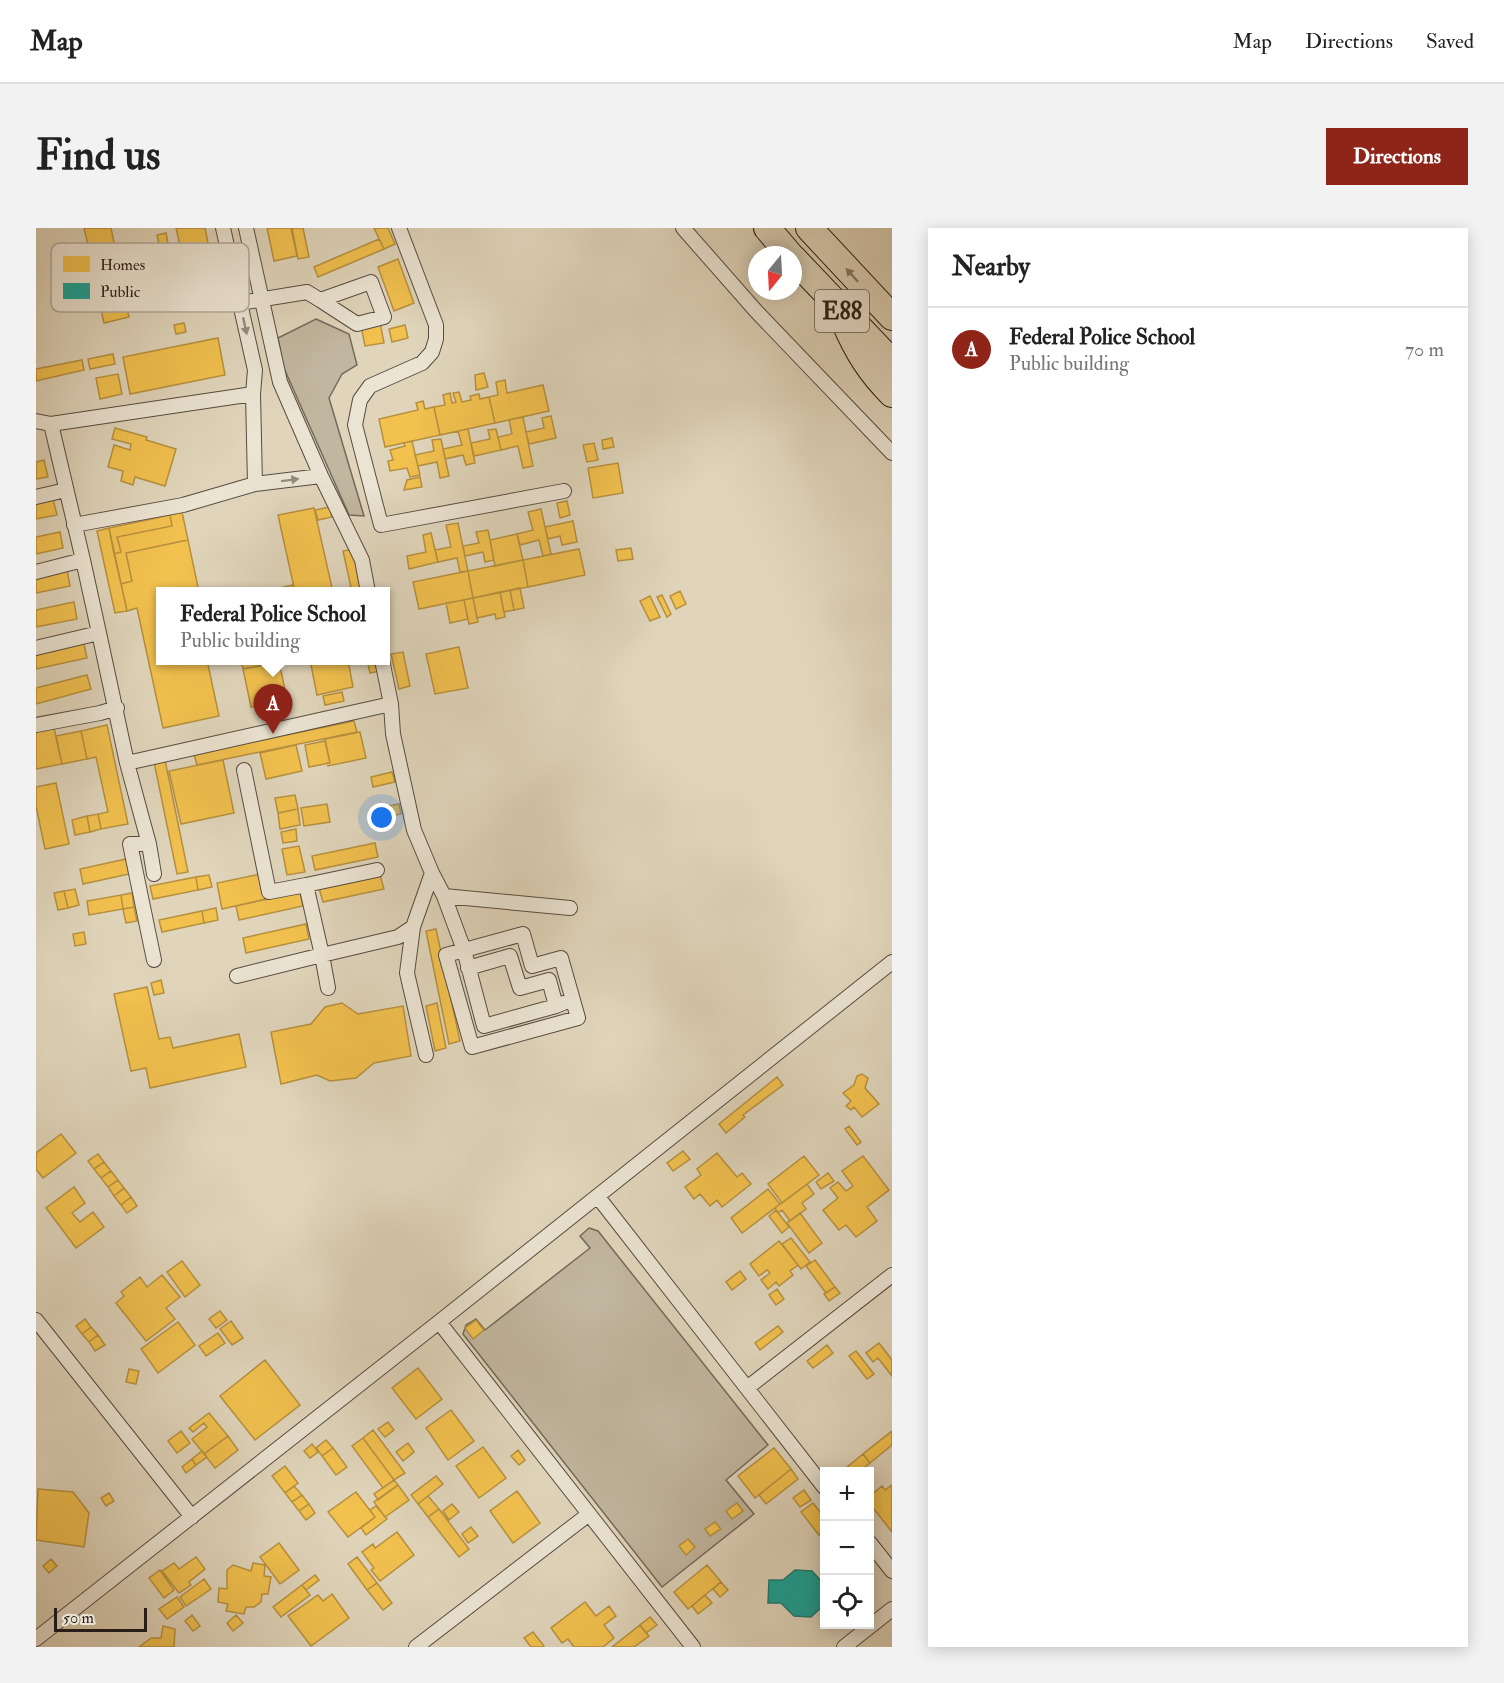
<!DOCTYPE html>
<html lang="en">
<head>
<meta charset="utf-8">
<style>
  body { margin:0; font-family:"IM FELL Double Pica",serif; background:#f2f2f2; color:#222 }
  .controls { position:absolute; right:18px; bottom:18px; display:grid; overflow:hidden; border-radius:0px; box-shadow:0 3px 15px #0003 }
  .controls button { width:54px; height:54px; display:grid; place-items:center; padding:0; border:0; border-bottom:2px solid #e0e0e0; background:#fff; color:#222; font:30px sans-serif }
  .compass { position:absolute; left:712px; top:18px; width:54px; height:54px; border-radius:50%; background:#fff; box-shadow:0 3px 15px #0003; rotate:198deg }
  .scale { position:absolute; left:18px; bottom:15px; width:93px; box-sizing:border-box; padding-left:6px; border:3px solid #291d18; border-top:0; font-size:16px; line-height:21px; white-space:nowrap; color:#291d18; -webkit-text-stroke:4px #ebe4d3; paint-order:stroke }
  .you { position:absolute; left:346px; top:590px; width:21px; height:21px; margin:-15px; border:4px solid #fff; border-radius:50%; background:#1a73e8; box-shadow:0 0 0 9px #1a73e833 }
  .badge { display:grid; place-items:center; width:39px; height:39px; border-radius:50%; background:#8f2418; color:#fff; font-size:20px; font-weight:700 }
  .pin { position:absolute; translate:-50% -50px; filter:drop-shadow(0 2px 3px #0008) }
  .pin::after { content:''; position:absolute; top:32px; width:21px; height:18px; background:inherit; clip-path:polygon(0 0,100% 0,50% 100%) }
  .popup { position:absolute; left:120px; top:359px; width:234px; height:78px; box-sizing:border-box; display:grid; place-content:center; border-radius:0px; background:#fff; filter:drop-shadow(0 2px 4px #0005); font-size:20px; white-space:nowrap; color:#767676 }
  .popup b { font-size:22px; color:#222 }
  .popup::after { content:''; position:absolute; left:50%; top:100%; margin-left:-12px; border:12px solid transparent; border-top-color:#fff }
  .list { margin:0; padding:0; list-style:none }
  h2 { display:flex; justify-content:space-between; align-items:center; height:78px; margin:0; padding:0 24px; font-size:26px }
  h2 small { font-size:20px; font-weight:400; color:#767676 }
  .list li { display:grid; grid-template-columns:39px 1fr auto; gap:18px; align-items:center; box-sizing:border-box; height:84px; padding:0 24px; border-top:2px solid #e0e0e0 }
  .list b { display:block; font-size:22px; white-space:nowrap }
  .list p { margin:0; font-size:20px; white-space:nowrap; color:#767676 }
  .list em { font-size:20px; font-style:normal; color:#767676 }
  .icon { flex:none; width:33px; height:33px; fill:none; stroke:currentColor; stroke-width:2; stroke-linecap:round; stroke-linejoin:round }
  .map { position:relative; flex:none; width:856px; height:1419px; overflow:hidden; border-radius:0px }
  header { display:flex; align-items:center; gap:36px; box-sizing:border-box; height:84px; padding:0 30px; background:#fff; border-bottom:2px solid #e0e0e0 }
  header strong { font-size:28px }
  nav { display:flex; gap:33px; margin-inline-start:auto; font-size:21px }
  .intro { display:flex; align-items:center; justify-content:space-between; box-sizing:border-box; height:144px; padding:0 36px }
  h1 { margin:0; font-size:42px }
  .button { padding:15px 27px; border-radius:0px; background:#8f2418; color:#fff; font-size:21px; font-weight:700 }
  main { display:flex; gap:36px; padding:0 36px }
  aside { flex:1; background:#fff; border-radius:0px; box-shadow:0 3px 15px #0003 }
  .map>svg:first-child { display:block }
</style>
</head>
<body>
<header>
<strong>Map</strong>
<nav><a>Map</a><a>Directions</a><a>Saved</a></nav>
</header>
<div class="intro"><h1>Find us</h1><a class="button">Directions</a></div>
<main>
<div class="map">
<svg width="856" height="1419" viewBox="0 0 856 1419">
  <rect width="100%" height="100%" fill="#e0d5bb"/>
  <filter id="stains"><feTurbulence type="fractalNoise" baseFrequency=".00333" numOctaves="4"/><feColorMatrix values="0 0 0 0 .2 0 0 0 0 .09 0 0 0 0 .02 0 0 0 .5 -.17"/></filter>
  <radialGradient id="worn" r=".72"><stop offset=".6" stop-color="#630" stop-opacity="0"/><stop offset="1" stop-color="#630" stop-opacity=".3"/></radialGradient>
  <path fill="#c1b69f" stroke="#756a5c" stroke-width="1.5" d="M280 91 313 106 321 137 306 146 293 170 328 288 313 287 247 138 242 110Z
    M553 1000 562 1003 732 1217 690 1252 718 1286 626 1359 427 1106 430 1097 440 1091 449 1102 554 1020 544 1008Z"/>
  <path fill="#f2c14e" stroke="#b6903e" stroke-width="1.5" d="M48 0H75L81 29 56 34Z
    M140 0H169L173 20 146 26Z
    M231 0H255L261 28 238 33Z
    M256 0H267L273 29 262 31Z
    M338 0H352L359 16 348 21Z
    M130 5 135 32 127 34 121 7Z
    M343 11 348 21 282 49 278 39Z
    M362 31 378 75 358 83 342 39Z
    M80 32 93 89 68 95 55 38Z
    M180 42 183 52 153 59 151 49Z
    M127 44 132 68 122 70 117 46Z
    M344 94 348 115 329 118 325 98Z
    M148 95 150 104 140 106 138 97Z
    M369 97 372 110 356 114 353 101Z
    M182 110 189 147 94 166 87 129Z
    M77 126 79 136 54 141 52 131Z
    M46 132 48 142 0 153V141Z
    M448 145 452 159 440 162 439 147Z
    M82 146 86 166 64 171 60 150Z
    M469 152 471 165 507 157 513 183 459 195 453 169 462 167 460 154Z
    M423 164 426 174 435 172 434 168 443 166 444 171 453 169 459 195 404 207 398 179 409 177 407 167 414 165 416 175 420 174 417 165Z
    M387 173 389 181 398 179 404 207 349 219 343 191 382 182 380 175Z
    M515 188 520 210 493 216 490 204 508 200 506 190Z
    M487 189 497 238 487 240 482 218 465 222 462 209 476 206 473 192Z
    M79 200 111 209 110 212 140 221 129 258 99 249 97 257 85 253 87 243 72 239 78 217 94 222 95 216 76 211Z
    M432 201 439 235 430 237 427 227 409 231 407 221 426 217 422 203Z
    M460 201 465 222 438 228 435 215 454 211 452 202Z
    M576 210 578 219 567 221 566 212Z
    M405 211 413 248 404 250 401 234 382 238 379 227 398 223 396 212Z
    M376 213 384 247 374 249 371 240 354 243 352 233 357 232 354 222 369 218 368 215Z
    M558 215 562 232 551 234 547 217Z
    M8 232 12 249 0 251V234Z
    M582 235 587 265 557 270 552 240Z
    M384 249 386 259 368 262 371 252Z
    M17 271 21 287 0 291V274Z
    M531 273 534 287 524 290 521 275Z
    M294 279 296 289 282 292 279 282Z
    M278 280 297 364H259L242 287Z
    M505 281 515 326 507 328 503 312 484 317 481 306 497 302 492 284Z
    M146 284 152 312 90 325 96 353 85 356 78 326 85 324 81 309 136 298 134 287Z
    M134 287 136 298 81 309 85 324 78 326 73 300Z
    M537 293 541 314 526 317 524 308 512 311 509 299Z
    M422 295 432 343 424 344 421 330 402 334 399 322 415 319 410 297Z
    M73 300 91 383 79 385 61 303Z
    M452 302 458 332 449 334 447 324 429 328 427 318 443 315 440 304Z
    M24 304 27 320 0 326V309Z
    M395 305 402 334 373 341 371 328 390 324 387 307Z
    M481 306 487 332 459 338 454 312Z
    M152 312 163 364H124V432H171L183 488 127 500 101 380 91 383 85 356 96 353 90 325Z
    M595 320 597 331 582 333 580 322Z
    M318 321 327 364H316L307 323Z
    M543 321 549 347 492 359 487 332Z
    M487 332 492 359 437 370 432 343Z
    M31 342 34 358 0 365V348Z
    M432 343 437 370 383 381 377 354Z
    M257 357 259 364H226Z
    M484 360 488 380 478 382 474 362Z
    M474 362 478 382 468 384 464 364Z
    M644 363 650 376 640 381 634 368Z
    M464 364 469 389 460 391 459 386 441 390 437 370Z
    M626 367 635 386 631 389 621 369Z
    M614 368 624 389 614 393 604 373Z
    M437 370 442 394 433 396 428 372Z
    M428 372 432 391 414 395 410 375Z
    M38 374 41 391 0 399V382Z
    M47 412 51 430 0 441V423Z
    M423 419 432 460 399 466 390 426Z
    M367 424 374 458 363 461 355 426Z
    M205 432H243V434L207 441Z
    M274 432H312L317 459 281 467Z
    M331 432H342L344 443 334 445Z
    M243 434 251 471 215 479 207 441Z
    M51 447 55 461 0 476V460Z
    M306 464 308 473 289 477 287 468Z
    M318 493 321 504 161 537 158 526Z
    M71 497 92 596 65 601 62 586 72 584 60 529 51 531 45 503Z
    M18 500 26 536 0 541V504Z
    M45 503 51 531 26 536 20 508Z
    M324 504 330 530 292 538 291 535H294L289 511Z
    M289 513 294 535 273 539 269 517Z
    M260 517 266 543 230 551 224 525Z
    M129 532 152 644 141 646 118 534Z
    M187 532 198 585 145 596 133 543Z
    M356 544 359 554 337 559 335 549Z
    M20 555 33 616 9 621 0 578V559Z
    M259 567 262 581 242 585 239 570Z
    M291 576 294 594 268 598 265 580Z
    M363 576 365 586 344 590 342 580Z
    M262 581 264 597 244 601 242 585Z
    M62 586 65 601 54 604 51 588Z
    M51 588 54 604 39 607 36 592Z
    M260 601 261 613 247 615 245 604Z
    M339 615 342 629 279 642 276 628Z
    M263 618 269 644 251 647 246 621Z
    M90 631 93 646 47 656 44 641Z
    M225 646 230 671 186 681 181 655Z
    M173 647 176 659 162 662 160 649Z
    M344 647 348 661 287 674 283 660Z
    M160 649 162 662 117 671 114 658Z
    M39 661 43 677 32 680 28 663Z
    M28 663 32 680 22 682 18 665Z
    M264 664 267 678 203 692 200 678Z
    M96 665 98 679 87 681 85 667Z
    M85 667 87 681 53 687 51 673Z
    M98 679 101 693 90 695 87 681Z
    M180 680 182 692 168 695 166 683Z
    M166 683 168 695 126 704 123 692Z
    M270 696 273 711 210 725 207 710Z
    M400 701 424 813 413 816 390 703Z
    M48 704 50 716 39 718 37 706Z
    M125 752 128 765 118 767 115 755Z
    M111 759 123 811 134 809 137 820 203 806 210 839 114 860 110 840 95 843 78 766Z
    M306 775 322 786 367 778 375 828 338 835 320 850 294 853 281 847 245 856 235 804 275 796 289 779Z
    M401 775 410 820 399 823 390 778Z
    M826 846 832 850 829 860 843 876 826 889 818 879 815 882 810 878 815 873 807 865 818 857 821 848Z
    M741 849 747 857 707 887 709 889 690 905 683 896Z
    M813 898 825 914 821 917 809 901Z
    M25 906 40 925 7 950 0 941V925Z
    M647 923 654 931 637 943 631 935Z
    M681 925 701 949 706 945 715 956 686 979 681 972 674 978 664 966 658 971 649 959 665 947 661 941Z
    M62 926 68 934 58 941 52 933Z
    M768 928 783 947 746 975 732 956Z
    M827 928 853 962 831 979 841 993 820 1009 810 997 803 1002 787 982 802 970 794 960 802 954 810 963 817 958 806 943Z
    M68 934 75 943 65 950 58 941Z
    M75 943 82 952 72 959 65 950Z
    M792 945 798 953 785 961 780 954Z
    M82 952 88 960 78 968 72 959Z
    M771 956 778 966 766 975 770 981 754 993 746 982 742 985 739 980Z
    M38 959 49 975 36 985 44 994 57 984 68 999 40 1020 10 980Z
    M88 960 95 969 85 977 78 968Z
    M732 961 744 976 706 1005 695 990Z
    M95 969 101 978 91 985 85 977Z
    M740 982 753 999 746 1005 733 988Z
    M764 985 786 1015 773 1025 751 995Z
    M755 1010 774 1034 765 1041 746 1016Z
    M743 1013 762 1037 754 1043 757 1047 743 1058 740 1054 732 1061 725 1052 734 1045 731 1042 723 1048 714 1036Z
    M779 1032 799 1059 790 1065 770 1038Z
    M146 1033 164 1057 149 1069 131 1044Z
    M704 1043 710 1051 696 1062 690 1054Z
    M126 1047 144 1069 130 1080 139 1091 110 1113 80 1075 88 1068 85 1064 104 1049 111 1059Z
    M799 1059 804 1065 793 1073 788 1066Z
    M741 1061 748 1071 740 1077 733 1067Z
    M184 1083 191 1092 180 1100 173 1091Z
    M49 1091 55 1099 46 1106 40 1098Z
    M440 1092 448 1102 437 1111 429 1100Z
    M195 1093 207 1110 196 1117 184 1101Z
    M142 1094 159 1117 122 1145 105 1121Z
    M742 1098 747 1104 724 1122 719 1115Z
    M55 1099 62 1107 53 1114 46 1106Z
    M182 1105 189 1115 170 1128 163 1118Z
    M62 1107 69 1117 59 1123 53 1114Z
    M843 1115 856 1132V1148L842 1130 837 1134 830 1125Z
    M791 1117 797 1125 777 1140 771 1133Z
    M820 1123 838 1146 831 1151 813 1128Z
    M229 1132 264 1177 219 1212 184 1168Z
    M382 1140 406 1171 380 1191 356 1160Z
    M93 1141 103 1143 100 1156 90 1154Z
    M415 1182 438 1213 412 1232 390 1200Z
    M173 1185 192 1208 168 1226 156 1211 171 1199 168 1195 157 1204 153 1200Z
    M352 1194 358 1202 349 1209 342 1201Z
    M337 1202 369 1245 358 1252 327 1210Z
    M145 1203 154 1215 141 1225 132 1213Z
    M856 1203V1217L834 1235 827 1226Z
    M192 1208 202 1222 179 1240 168 1226Z
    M327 1210 358 1252 347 1260 316 1218Z
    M290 1212 297 1220 286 1228 280 1220Z
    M372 1215 378 1224 367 1233 360 1224Z
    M276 1216 282 1224 274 1230 268 1223Z
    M447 1219 470 1250 443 1270 420 1238Z
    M297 1220 311 1239 300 1247 286 1228Z
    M738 1220 755 1241 719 1270 702 1248Z
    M482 1222 489 1232 483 1237 475 1228Z
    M166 1223 171 1229 160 1237 156 1231Z
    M827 1226 834 1235 823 1244H805Z
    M156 1231 160 1237 150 1245 146 1239Z
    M249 1238 262 1255 249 1265 236 1248Z
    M755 1241 762 1251 730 1276 723 1267Z
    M400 1248 407 1256 382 1276 375 1267Z
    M358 1252 362 1257 342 1272 338 1266Z
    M362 1257 373 1272 349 1289 338 1274Z
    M856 1257V1304L834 1276V1268L846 1258 849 1262Z
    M258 1258 266 1267 256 1274 249 1265Z
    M2 1261 37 1264 53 1285 48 1319 0 1312Z
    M768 1262 775 1272 764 1279 757 1270Z
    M481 1263 504 1295 477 1315 454 1283Z
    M320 1264 339 1289 312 1309 292 1284Z
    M73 1265 78 1273 70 1278 65 1270Z
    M266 1267 273 1276 263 1283 256 1274Z
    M392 1268 403 1281 392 1289 382 1276Z
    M701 1275 707 1283 696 1291 690 1283Z
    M777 1275 788 1289V1302L783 1307 765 1284Z
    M273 1276 279 1285 270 1292 263 1283Z
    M416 1276 423 1284 413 1292 407 1283Z
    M340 1278 351 1291 330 1307 325 1300 339 1289 334 1282Z
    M403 1281 433 1321 423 1329 392 1289Z
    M679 1294 685 1301 674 1308 669 1301Z
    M435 1299 442 1308 432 1315 426 1306Z
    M361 1304 378 1327 344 1353 335 1342 338 1340 326 1324 337 1316 339 1320Z
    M652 1311 659 1319 650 1327 643 1318Z
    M243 1315 263 1342 244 1356 224 1329Z
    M160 1329 169 1341 153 1354 155 1357 143 1365 126 1343 138 1335 143 1341Z
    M321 1329 341 1355 331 1362 312 1336Z
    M15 1331 21 1338 13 1345 7 1338Z
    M217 1335 229 1337 228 1348 235 1349 232 1366H226L225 1374 218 1379H210L208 1386 190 1383 192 1376 182 1374 183 1360 191 1361V1342L197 1337 215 1343Z
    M671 1337 685 1354 652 1381 638 1364Z
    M124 1342 138 1362 128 1370 113 1350Z
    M279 1347 283 1352 270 1362 266 1357Z
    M168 1351 175 1361 150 1378 144 1369Z
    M685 1354 692 1362 684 1369 677 1361Z
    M341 1355 356 1375 347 1382 331 1362Z
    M266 1357 274 1367 245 1389 237 1379Z
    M296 1366 313 1390 275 1418 252 1388 282 1367 287 1373Z
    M669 1367 676 1375 662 1386 656 1378Z
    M141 1369 148 1379 131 1391 123 1381Z
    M549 1374 560 1388 573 1378 580 1388 568 1397 578 1410 567 1419H538L532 1411 526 1415 515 1400Z
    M156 1387 164 1398 157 1403 149 1393Z
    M200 1387 207 1395 197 1403 191 1395Z
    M614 1389 621 1397 610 1405 604 1397Z
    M604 1397 613 1408 598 1419H576Z
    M127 1398 139 1401 138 1419H103L115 1410H125Z
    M497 1404 508 1418 506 1419H495L488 1410Z"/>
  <path fill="#17a398" stroke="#1c7b72" stroke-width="1.5" d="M759 1342 776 1343 788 1356V1377L775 1389 758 1388 745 1375H732L733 1352H747Z"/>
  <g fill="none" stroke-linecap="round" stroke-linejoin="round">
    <defs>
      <path id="minor" d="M187 0 219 142 217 166 219 256 285 248 244 154 210 0
        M363 0 400 97V111L396 124 386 135 334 158 324 172 319 197 345 297 528 263
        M647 0 720 83 856 225
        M204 75 271 64 284 72 335 54 348 89 321 96 284 72
        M0 193 15 196 47 332
        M15 196 217 166
        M285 248 326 332 332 364
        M0 269 30 262
        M38 297 147 277 219 256
        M0 344 47 332 63 405
        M0 420 63 405 91 535 113 616 118 646
        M346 432 355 476 357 506 378 602 396 645
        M0 497 64 485 81 480
        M91 535 355 476
        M208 542 233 664 270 657
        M113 616H94L118 732
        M341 642 270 657 286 727 362 709 377 699
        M408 668 428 722 448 798 520 778
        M487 706 496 738 525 730 542 790 436 819 410 727Z
        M432 740 474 728 484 760 513 752 520 778 527 775
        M201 748 286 727 292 760
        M390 827 371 745 377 699 396 645 408 668 534 680
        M562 969 788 1259
        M0 1092 156 1289
        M403 1094 657 1419
        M711 1160 856 1047
        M834 1315 856 1343
        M0 1411 403 1094 856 734
        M380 1419 553 1286
        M808 1419 856 1381"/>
      <path id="motorway" d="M731 0 754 27
        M773 0 856 89
        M757 30 856 134
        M809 95C821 123 834 144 856 166"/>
    </defs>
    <use href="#minor" stroke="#574b41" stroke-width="16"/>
    <use href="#motorway" stroke="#291d18" stroke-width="28"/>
    <use href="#minor" stroke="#ebe4d3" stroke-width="14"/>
    <use href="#motorway" stroke="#e0d5bb" stroke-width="26"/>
  </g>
  <defs><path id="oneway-solid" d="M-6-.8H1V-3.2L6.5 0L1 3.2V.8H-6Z" transform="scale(1.5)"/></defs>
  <use fill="#84796a" href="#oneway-solid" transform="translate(816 47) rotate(-132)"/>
  <g fill="#948a7f">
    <use href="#oneway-solid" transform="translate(209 98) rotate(78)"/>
    <use href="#oneway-solid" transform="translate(254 252) rotate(-7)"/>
  </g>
  <g text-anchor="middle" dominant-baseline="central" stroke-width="6" stroke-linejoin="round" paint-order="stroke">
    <rect fill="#ebe4d3" stroke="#635950" stroke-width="1.5" x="779" y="62" width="54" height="42" rx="4.5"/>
    <g font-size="24" font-weight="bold" fill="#291d18">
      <text x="806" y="83">E88</text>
    </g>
  </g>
  <rect x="15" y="15" width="198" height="69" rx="9" fill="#ebe4d3" stroke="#b1a89b" stroke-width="1.5"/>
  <rect x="27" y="28" width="27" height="16" fill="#f2c14e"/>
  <rect x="27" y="55" width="27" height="16" fill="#17a398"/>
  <g font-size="16" fill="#291d18">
    <text x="64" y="42">Homes</text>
    <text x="64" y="69">Public</text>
  </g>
  <rect width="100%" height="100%" filter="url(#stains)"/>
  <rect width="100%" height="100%" fill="url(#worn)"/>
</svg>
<div class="controls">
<button>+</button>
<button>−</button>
<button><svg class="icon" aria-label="locate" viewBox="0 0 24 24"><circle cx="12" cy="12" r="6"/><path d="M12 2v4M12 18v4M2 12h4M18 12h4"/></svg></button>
</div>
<svg class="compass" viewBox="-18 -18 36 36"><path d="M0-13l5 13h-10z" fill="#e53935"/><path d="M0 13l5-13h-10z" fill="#767676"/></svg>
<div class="scale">50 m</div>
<div class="you"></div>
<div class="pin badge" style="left:237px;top:506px">A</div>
<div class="popup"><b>Federal Police School</b>Public building</div>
</div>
<aside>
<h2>Nearby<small></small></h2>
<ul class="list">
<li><span class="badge">A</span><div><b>Federal Police School</b><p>Public building</p></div><em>70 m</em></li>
</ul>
</aside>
</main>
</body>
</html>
